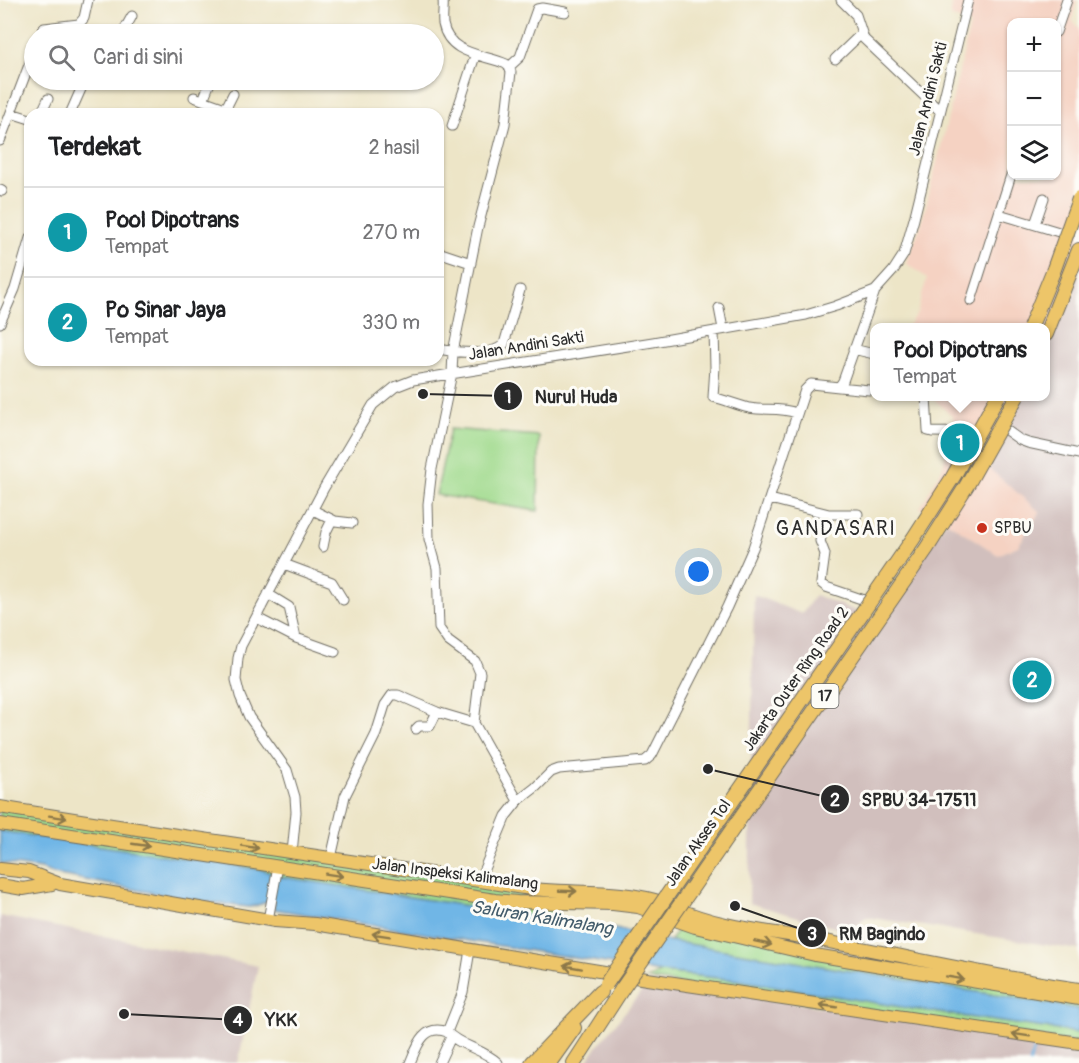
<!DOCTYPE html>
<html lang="id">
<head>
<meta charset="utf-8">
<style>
  body { margin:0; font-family:Pangolin,sans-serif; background:#f6f6f6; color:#202124 }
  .controls { position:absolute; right:18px; top:18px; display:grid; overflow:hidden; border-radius:12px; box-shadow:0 2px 4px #0004 }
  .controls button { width:54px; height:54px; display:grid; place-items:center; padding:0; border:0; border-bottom:2px solid #e0e0e0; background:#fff; color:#202124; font:30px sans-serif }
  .you { position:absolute; left:699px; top:572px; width:21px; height:21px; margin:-15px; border:4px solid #fff; border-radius:50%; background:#1a73e8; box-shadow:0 0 0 9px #1a73e833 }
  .badge { display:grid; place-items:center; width:39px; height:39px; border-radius:50%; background:#b45309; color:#fff; font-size:20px; font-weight:700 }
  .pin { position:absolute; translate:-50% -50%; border:3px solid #fff; box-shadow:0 2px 6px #0006 }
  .popup { position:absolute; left:870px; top:323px; width:180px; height:78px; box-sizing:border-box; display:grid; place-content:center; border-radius:12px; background:#fff; filter:drop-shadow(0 2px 4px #0005); font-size:20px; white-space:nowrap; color:#757577 }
  .popup b { font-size:22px; color:#202124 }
  .popup::after { content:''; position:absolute; left:50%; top:100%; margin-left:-12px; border:12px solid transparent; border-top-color:#fff }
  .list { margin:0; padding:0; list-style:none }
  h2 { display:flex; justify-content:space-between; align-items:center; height:78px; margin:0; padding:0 24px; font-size:26px }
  h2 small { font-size:20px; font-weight:400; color:#757577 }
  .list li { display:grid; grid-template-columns:39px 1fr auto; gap:18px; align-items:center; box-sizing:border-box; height:90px; padding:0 24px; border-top:2px solid #e0e0e0 }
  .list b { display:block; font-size:22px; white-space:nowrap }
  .list p { margin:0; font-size:20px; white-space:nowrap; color:#757577 }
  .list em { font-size:20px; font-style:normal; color:#757577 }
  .icon { flex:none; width:33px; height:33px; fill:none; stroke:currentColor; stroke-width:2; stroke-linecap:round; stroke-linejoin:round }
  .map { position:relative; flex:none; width:1079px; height:1063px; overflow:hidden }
  .search { position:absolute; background:#fff; box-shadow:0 2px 4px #0004; left:24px; top:24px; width:420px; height:66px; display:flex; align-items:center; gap:15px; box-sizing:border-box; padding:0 21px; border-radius:33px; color:#757577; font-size:22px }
  .panel { position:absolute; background:#fff; box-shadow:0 2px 4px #0004; left:24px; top:108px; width:420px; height:258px; border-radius:18px }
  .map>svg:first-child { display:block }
</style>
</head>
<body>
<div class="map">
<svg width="1079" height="1063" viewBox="0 0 1079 1063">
  <rect width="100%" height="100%" fill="#fdfcf7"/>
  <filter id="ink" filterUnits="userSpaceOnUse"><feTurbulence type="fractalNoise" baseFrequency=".0167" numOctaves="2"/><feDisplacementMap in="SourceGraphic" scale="12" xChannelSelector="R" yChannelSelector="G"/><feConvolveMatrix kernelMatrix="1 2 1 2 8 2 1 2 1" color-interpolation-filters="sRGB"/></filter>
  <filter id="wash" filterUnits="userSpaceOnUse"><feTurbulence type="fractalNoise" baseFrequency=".008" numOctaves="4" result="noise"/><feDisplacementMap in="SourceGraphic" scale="24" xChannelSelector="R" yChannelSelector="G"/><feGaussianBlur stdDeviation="1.35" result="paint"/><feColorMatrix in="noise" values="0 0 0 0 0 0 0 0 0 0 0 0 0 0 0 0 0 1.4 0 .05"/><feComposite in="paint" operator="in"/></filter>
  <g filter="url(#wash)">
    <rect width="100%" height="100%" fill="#ede5c7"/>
    <path fill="#f5d2c2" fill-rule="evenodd" d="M953 0H1077L1072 20 1079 29V254L1046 344V328L907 327 917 313 927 278 906 263 921 225 949 114 970 25 950 16ZM1012 22H1056V176H1012Z
      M932 397H1019L1040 512 1018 546 998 555 946 521 920 508 943 467 953 417Z"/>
    <path fill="#d1bfbd" d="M1079 254V950L866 917 850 932 749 903 754 595 802 614 815 595 881 621 946 521 998 555 1018 546 1040 512 985 465 1019 397 1046 396V344Z
      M0 916 258 966 238 1063H0Z
      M649 982 1079 1045V1063H587L593 1052Z"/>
    <path fill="#a0da8d" stroke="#66825c" stroke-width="1.5" d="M450 429 539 436 538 511 436 495Z
      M0 807 545 890V903L568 922 276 876 264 870 0 831Z
      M681 923 901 969 903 957 1079 989V1009L670 941Z
      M661 972 737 980 926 1011 1079 1033V1043L647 979Z"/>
    <path fill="#6fb6e6" stroke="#4d7088" stroke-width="1.5" d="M0 831 264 870 276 876 621 930 670 941 1079 1009V1033L926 1011 737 980 661 972 274 909V902C263 900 257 908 248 907 183 900 118 886 54 874L41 869 0 863Z"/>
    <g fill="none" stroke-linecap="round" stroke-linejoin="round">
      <path stroke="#6fb6e6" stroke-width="2" d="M1030 1063 1033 1050"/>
    </g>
  </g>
  <g filter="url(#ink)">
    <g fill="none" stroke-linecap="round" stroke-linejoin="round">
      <defs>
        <path id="minor" d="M443 0C444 8 442 16 443 24 449 55 483 54 506 64L509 67 511 72 505 124 478 227 453 352 452 373 432 469 428 504 429 539 437 568 439 628 448 641 475 661 480 673 474 723 518 801
          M841 0 856 15 864 39 940 111
          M1056 32 1067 0
          M42 34 44 28 79 24 84 18 88 0
          M122 34 132 16
          M835 59 861 34
          M509 67 520 57 537 9 542 8 565 12
          M194 97 225 108
          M203 100 211 80
          M11 113 30 119
          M41 114 48 99
          M70 114 85 80
          M223 114 233 94
          M452 126 475 56
          M0 141 34 52
          M0 190 2 191
          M999 214 1069 235
          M1035 224 1044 198
          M438 252 471 263
          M971 301 1012 172
          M719 308 723 329
          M0 323 15 289 30 238
          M714 331 715 367 713 397C725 400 737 405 749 408 765 411 780 407 796 413
          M438 349C454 352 493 357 504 344L520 290
          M853 349 874 354
          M839 387 869 390
          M926 396 928 431 932 432 980 433
          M999 425 1020 440 1028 443 1079 454
          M770 499 829 514H858
          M313 510 335 521 352 523
          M829 514 820 541 825 554 821 583 826 587 882 606
          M323 547 326 532 332 520
          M284 564 332 582 343 600
          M268 594 289 607 296 638
          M257 618 296 638 335 652
          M416 729 419 726H430L437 712
          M292 853 296 812 295 797 287 770 249 717 240 696 236 680 238 658 241 646 324 488 373 405 395 387 413 380 653 342 806 315 836 306 875 291 893 271 904 254 914 219 968 0
          M331 858 345 796 376 734 385 705 392 695H398L437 712 474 723
          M479 881 506 816 518 801 536 787 551 772 559 769 645 761 652 755 727 607 753 548 805 390 811 384 839 387 843 381 875 291
          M268 920 278 866
          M470 950 463 992 447 1032C459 1046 484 1049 498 1063
          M410 1063C417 1046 424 1023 447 1032
          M439 1063 451 1037"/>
        <path id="major" d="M0 807C172 836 345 859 517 887 566 895 617 887 665 903
          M0 824 495 900 517 902 613 904 638 907 695 927 815 955 1079 999
          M0 869 29 872 60 884 275 921 315 924 647 979 1079 1043
          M0 885 23 889 52 884
          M674 907C720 928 770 931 819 940 906 956 992 976 1079 989"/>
        <path id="highway" d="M1046 334 1079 250
          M532 1063 600 992
          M549 1063 574 1028
          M574 1063 622 989"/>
      </defs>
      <use href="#minor" stroke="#6f6c62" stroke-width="11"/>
      <use href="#major" stroke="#6f6c62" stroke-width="14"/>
      <use href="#highway" stroke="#6f6c62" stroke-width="16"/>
      <use href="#minor" stroke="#fff" stroke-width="9"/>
      <use href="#major" stroke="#edc569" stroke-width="12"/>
      <use href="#highway" stroke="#edc569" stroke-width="14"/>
      <defs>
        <path id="highway-bridge" d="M1030 328 1054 269 1079 199
          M606 984 913 539 953 477 998 396
          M622 989 927 548 967 485 1017 396"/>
      </defs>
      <use href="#highway-bridge" stroke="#6f6c62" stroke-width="16" stroke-linecap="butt"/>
      <use href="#highway-bridge" stroke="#edc569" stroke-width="14"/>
    </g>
    <defs><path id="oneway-shaft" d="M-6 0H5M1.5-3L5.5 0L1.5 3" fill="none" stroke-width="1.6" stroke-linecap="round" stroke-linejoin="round" transform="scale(1.5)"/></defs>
    <g stroke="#8c784a">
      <use href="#oneway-shaft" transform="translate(58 817) rotate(9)"/>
      <use href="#oneway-shaft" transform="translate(141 845) rotate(8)"/>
      <use href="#oneway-shaft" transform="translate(250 847) rotate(9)"/>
      <use href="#oneway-shaft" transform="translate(334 875) rotate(9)"/>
      <use href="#oneway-shaft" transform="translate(568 891) rotate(2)"/>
      <use href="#oneway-shaft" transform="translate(381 935) rotate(-171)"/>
      <use href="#oneway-shaft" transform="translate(763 943) rotate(12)"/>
      <use href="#oneway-shaft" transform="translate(573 967) rotate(-170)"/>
      <use href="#oneway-shaft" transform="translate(955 978) rotate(10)"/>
      <use href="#oneway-shaft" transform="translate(828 1006) rotate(-172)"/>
      <use href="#oneway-shaft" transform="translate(1021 1035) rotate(-171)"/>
    </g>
  </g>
  <circle fill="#c8321e" stroke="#fdfcf7" stroke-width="2" cx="982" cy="528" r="6"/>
  <g text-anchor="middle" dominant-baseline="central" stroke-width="6" stroke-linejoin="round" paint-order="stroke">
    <rect fill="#fdfcf7" stroke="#6a6a68" stroke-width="1.5" x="811.5" y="684" width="27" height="24" rx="4.5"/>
    <g font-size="15" font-weight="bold" fill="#2b2b2b">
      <text x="825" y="696">17</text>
    </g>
    <g font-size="16" fill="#2b2b2b" stroke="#fdfcf7">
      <text transform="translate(928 99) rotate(-76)">Jalan Andini Sakti</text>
      <text transform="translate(526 346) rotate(-9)">Jalan Andini Sakti</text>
      <text transform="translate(796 679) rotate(-55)">Jakarta Outer Ring Road 2</text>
      <text transform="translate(698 843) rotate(-55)">Jalan Akses Tol</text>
      <text transform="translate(455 874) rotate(7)">Jalan Inspeksi Kalimalang</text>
    </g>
    <g font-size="16" fill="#2b2b2b" stroke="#fdfcf7" text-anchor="start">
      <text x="994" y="528">SPBU</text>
    </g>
    <g font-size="18" font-style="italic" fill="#435c6c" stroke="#fdfcf7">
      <text transform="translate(542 918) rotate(9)">Saluran Kalimalang</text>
    </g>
    <g font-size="20" letter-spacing="1.5" fill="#2b2b2b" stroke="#fdfcf7">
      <text x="836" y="528">GANDASARI</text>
    </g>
  </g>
  <path fill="none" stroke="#2b2b2b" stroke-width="2" d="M423 394L508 396M708 769L835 799M735 906L812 933M124 1014L238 1020"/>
  <g fill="#2b2b2b" stroke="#fdfcf7" stroke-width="2">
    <circle cx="423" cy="394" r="6"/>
    <circle cx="708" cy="769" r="6"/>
    <circle cx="735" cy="906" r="6"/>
    <circle cx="124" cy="1014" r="6"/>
    <circle cx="508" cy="396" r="15"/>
    <circle cx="835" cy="799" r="15"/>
    <circle cx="812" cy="933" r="15"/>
    <circle cx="238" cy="1020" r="15"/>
  </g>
  <g font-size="18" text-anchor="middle" font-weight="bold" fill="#fff">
    <text x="508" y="403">1</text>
    <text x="835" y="806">2</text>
    <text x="812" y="940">3</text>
    <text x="238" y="1026">4</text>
  </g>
  <g font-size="18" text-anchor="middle" font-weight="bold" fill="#2b2b2b" stroke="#fdfcf7" stroke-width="6" stroke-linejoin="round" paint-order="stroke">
    <text x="576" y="403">Nurul Huda</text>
    <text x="919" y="806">SPBU 34-17511</text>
    <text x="882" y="940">RM Bagindo</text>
    <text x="281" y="1026">YKK</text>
  </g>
</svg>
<div class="controls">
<button>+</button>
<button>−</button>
<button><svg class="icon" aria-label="layers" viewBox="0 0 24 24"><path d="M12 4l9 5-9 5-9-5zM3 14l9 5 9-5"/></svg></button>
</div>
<div class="you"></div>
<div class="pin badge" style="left:960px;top:443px;background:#0f9aa8">1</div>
<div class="popup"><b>Pool Dipotrans</b>Tempat</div>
<div class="pin badge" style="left:1032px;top:680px;background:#0f9aa8">2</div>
<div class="search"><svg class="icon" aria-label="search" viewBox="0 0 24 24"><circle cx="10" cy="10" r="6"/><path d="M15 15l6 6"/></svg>Cari di sini</div>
<section class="panel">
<h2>Terdekat<small>2 hasil</small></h2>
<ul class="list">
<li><span class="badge" style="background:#0f9aa8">1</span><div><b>Pool Dipotrans</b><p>Tempat</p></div><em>270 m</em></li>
<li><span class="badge" style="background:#0f9aa8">2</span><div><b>Po Sinar Jaya</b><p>Tempat</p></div><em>330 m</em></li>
</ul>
</section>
</div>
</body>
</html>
